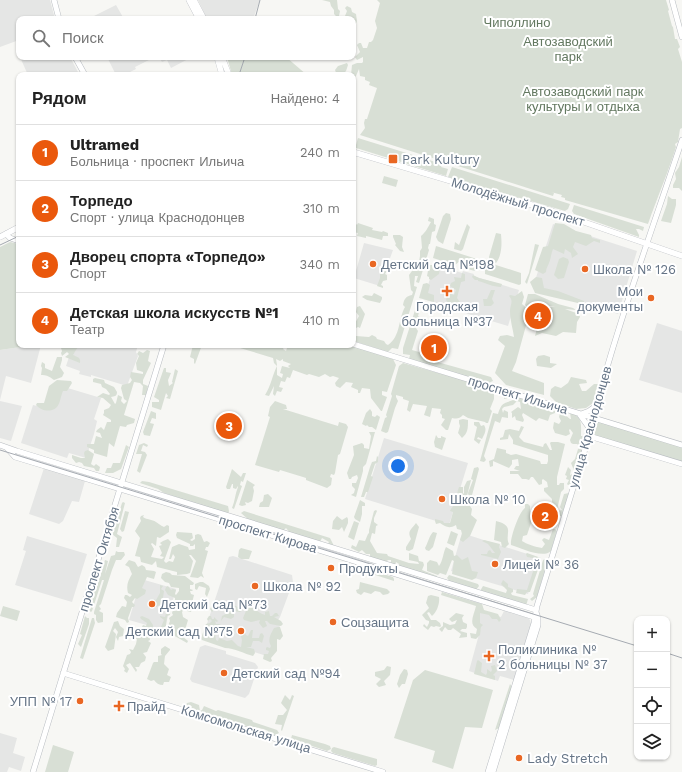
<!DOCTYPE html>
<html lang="ru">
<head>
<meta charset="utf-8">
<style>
  body { margin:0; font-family:"Work Sans",sans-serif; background:#f6f6f6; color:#222 }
  .controls { position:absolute; right:12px; bottom:12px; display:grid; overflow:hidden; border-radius:8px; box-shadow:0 1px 3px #0004 }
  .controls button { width:36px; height:36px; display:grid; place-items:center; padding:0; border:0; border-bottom:1px solid #e0e0e0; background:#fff; color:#222; font:20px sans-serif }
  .you { position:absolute; left:398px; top:466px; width:14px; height:14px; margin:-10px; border:3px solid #fff; border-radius:50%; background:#1a73e8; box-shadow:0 0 0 6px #1a73e833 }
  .badge { display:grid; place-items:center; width:26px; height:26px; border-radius:50%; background:#ea580c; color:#fff; font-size:13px; font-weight:700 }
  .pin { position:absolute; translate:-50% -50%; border:2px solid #fff; box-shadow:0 1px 4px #0006 }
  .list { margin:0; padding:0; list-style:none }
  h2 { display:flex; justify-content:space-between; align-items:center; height:52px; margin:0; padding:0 16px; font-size:17px }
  h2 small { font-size:13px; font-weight:400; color:#767676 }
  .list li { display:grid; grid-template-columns:26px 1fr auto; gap:12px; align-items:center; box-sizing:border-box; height:56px; padding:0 16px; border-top:1px solid #e0e0e0 }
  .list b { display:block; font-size:15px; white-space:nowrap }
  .list p { margin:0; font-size:13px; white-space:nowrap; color:#767676 }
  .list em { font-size:13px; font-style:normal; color:#767676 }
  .icon { flex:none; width:22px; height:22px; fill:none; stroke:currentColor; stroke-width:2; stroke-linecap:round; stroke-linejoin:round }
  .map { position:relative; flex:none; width:682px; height:772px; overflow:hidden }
  .search { position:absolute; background:#fff; box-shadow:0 1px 3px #0004; left:16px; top:16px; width:340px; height:44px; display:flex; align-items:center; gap:10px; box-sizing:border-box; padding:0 14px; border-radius:8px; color:#767676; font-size:15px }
  .panel { position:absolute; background:#fff; box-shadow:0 1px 3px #0004; left:16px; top:72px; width:340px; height:276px; border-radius:8px }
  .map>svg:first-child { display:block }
</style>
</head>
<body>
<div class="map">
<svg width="682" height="772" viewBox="0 0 682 772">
  <rect width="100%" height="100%" fill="#f7f7f4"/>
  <path fill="#e5e6e5" d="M0 0H50L55 19H19V40L0 47Z
    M198 0H260L253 19H207Z
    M116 5 124 19H88Z
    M20 57H52L53 59 55 58 54 57H70L78 72 73 75H59L57 72 50 75H28Z
    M107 57H150L151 59 135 67 136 69 124 75H120L119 73H115Z
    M159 57H192L171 68 167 60 162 62Z
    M553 224 637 251 618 314 533 287Z
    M364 243 393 250 380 286 354 278Z
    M434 262 453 268V270L462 273 463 271 474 274 473 276 519 290 508 326 468 314 452 306 443 303 442 305 423 299 430 279H429Z
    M657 323 682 331V393L639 380Z
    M35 345H41L31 383 6 376 0 400V350Z
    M73 345H138L136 352 138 356 127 386 91 375V377L79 374 80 371 66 366Z
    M61 386 101 398 94 419 97 421 94 434 86 458 69 453 67 458 21 443 33 405 49 409Z
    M0 401 22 406 11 441 0 438Z
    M384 438 468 463 449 525 365 499Z
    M44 468 85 481 79 502 72 501 63 521 59 524 29 514Z
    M462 533 540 558 528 594 451 571Z
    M27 536 87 554 72 602 15 585 26 551 23 550Z
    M233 556 292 575 293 582 280 617 278 620 281 622 270 657 234 646 202 639 229 557Z
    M141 579 176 589 164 630 129 620Z
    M480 611 501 617 504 611 528 618 530 620 531 624 514 680 500 676 498 681 469 671 481 627 475 625Z
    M205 645 226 651V654L255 663 258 667 249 694 245 698 192 682 190 679 200 647Z
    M0 733 17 738 13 753 25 757 21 771 9 767 7 772H0Z"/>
  <path fill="#d8dfd5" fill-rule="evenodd" d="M322 0H337L338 9 340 11 339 16 341 19H336L337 17 334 14V10L331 6 330 2Z
    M377 0H666L669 10 668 11 672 26 673 27 675 39H677L680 47 678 49 682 62V128L680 129 678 142 675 144 676 147C668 173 657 198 648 224L565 200V198L561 197 562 195 551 192 554 193 553 196 537 191 360 135 365 128 364 123 365 119H367L377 88 369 85 370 82 365 80V77L360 76 359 69 356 76 353 79V75H351L352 65 357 63H362L363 62V57L357 60 355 57 360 52 357 45 359 43H361L363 48H367L369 42H371L373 40 377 28 375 21 380 3Z
    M347 6 351 8 352 12 356 14 357 21 353 31V19H347L345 16 347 11 345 8Z
    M227 57H286L307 75H232Z
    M347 63 348 65 346 71 342 75H337L335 70 338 66Z
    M358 138 442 164 441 167 448 169 446 176 353 147V144L356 145Z
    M682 157V191L679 188H673V185L676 179 675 173 679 167Z
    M452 167 570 204 568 209 565 211 448 177Z
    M384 176 398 180 396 187 382 183Z
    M668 196 672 199H676V205L671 223 661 221 667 204Z
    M574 205 644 227 643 231 639 229H636L639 235V237L574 214 572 211Z
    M446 213 450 214 451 219 443 244 438 241 436 237 443 216Z
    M429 217 434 219V224L436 225 435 231 432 232 430 244H429L428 248 429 250 419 283 416 282 418 276H415L414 286 417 287 398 349 392 348 388 352 353 341V331L355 332 356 336 369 337 372 335 376 337 377 339 384 341 386 344 388 345C401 336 398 319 405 307L403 305C404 299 406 296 412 295L413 292 411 290 409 275 415 267 419 269V268L418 267 420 256V251L422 248 421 236C426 232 428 227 431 222L428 221Z
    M353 220 357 225 358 223 373 228 372 230 382 232 383 231 388 233V236H383L382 240 366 236V238L357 236 358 233 353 232Z
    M555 223 564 224 576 231 591 235 592 238 600 240V243L594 241 586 246 575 242 573 247 578 254 572 258 571 253 565 249 564 254 553 249C551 254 551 258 549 263 548 266 546 268 546 272L543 274 535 270 543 247 548 246Z
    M467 224 470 227 463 249 461 251 454 249 455 242 459 245Z
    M496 233 501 234C502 244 502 255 496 263L490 261 489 257Z
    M393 235H400L403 237 402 247 404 252 400 251 395 245 396 244 393 237Z
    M10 242 19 244V345H35L0 350V247Z
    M535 244 539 245 527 284 525 282 529 273Z
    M436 246 521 273V284L519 285 485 274V267L473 263 474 267 477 270 475 271 460 267V261L455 265 433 258Z
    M563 257 568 259 569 262 564 278 558 279 554 275 559 259Z
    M434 262 437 263 440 267 439 274 431 280 429 279V277L427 276 429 265H433Z
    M385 267 388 269 385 274 387 275V280L383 281 381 285 383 286V288L377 286 380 278V268Z
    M462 273 465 274V281L461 282 457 298 460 302 457 306H460L462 304H464L465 307 463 313 446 306V304H449L446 300 448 293 454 295 456 290 450 286 451 283 455 281 454 277 461 278Z
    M473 275 479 278 502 284 501 287C493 287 486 283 478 281V280H475L472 277Z
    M536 277 542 278 544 288 558 291 584 301V303L582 304 535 293 530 282Z
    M427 283 430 285 428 293 434 295V302L419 298 423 284Z
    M491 290H495L492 299 494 303 491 306H484L483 299H487Z
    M522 291 524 297 522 304 530 311 516 362 512 371 544 383V395L506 385 495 373 505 346 498 340 500 336 507 335 514 337C513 329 510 320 510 311 510 305 514 301 509 296L510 295 515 296Z
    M374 293 382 297V299L380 303 367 300 362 297 365 295 372 296Z
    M528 294H535L558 304 573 308 576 310 565 309 579 314 580 317 577 322 576 333 563 332 556 336 542 333 535 336 537 328 548 322 547 307H555L532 303 530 310 525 305Z
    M360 306 365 314 360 328 358 327 356 328 354 325 359 316 356 312 357 307Z
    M418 306 420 308 418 316 421 318 418 322 420 323 418 328H416L418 331 412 350 419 352 421 348 425 350 423 358 491 377 493 381 488 383 409 359 410 355 403 354V348L416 307Z
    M61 345H79L73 355C77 357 81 357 80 363L65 357 69 354 67 352 62 356 61 353 62 351 61 348Z
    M193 345H195L198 348 199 345H202L195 364 194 363V359L190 357Z
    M230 345H285L283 349 286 351 288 345H349L393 359 396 365 387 392 382 391V395L387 397 382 411H381L371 398 370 389 362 388 360 393H358V390L351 387 353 383 346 382 340 388 336 386 335 383 339 378 333 376 330 377 325 374 319 377 309 374 307 375 293 370 290 378 287 377 285 382 281 381 279 387 283 388 281 392 277 391 275 396 273 394 274 386 269 396 265 395C271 386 272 376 277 366L274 363 273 358ZM276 359 280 361 283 359V361L291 364 288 366 290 368 282 366 280 373 283 374 282 378 277 375V365Z
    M147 350 150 351 148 361 151 363 143 380V384L148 386 146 395H142L143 386 140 383 134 382 124 415 135 419 134 423 127 425 126 427 120 426 114 447 109 443 107 457 94 453V450L87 447V444H94L96 436 102 438 100 433 96 432 97 430 101 427 104 430 107 422H111V420L103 415 104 413V410L109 408 111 405 103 398 97 397 103 393 109 395 110 394 106 389 102 387 101 384 93 382V379L95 378 104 380 105 383 114 387 117 392C117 397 114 396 111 397L115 404 116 403 118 395 122 397 121 401 124 404 127 401 124 399 121 388 122 385 130 383 132 380 130 377 131 372 143 374V372L137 370 136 363 139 356 137 354 139 351 143 353Z
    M544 355 550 357V363L557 364 551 368 537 366 536 359 538 356Z
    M57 357H62V360L60 367 64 373 62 377 54 380C49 376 46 375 41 375L42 368 41 366 42 362 45 364V368L52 371Z
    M403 363 491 388 494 393V399L490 409 492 411 488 423H486L485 422 468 418 463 415C459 419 457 419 452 418L448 430H446L441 425 445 419 442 418V415L440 413 441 409 432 408 430 417 424 415 427 406 413 404 410 412 407 410 409 401 403 399V397L396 395V397L398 401 395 408 388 432 386 433 381 431 385 418 387 417 386 415 392 396 391 394 399 366Z
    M164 368H166V372L171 373 168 380 169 386 173 383 172 382 175 369 178 371 170 399 166 398 168 396 166 393 161 410 152 407V402H159V400L154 397Z
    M571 377 586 380 587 383 579 384 582 391H586L594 384H599L593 403 586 408 576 409 556 402 550 396 551 389 555 386 561 388 568 383Z
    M57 380 71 381 72 383 67 391H63C61 395 60 404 57 407 51 413 41 411 36 405L37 403H44L49 386Z
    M507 394 548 406 555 411V413L550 415 548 421 539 418 536 421 523 413 522 415 524 420 523 422 516 420 515 416 512 418V413L511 412 518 407 521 409 520 402 517 401 513 405 504 407 502 409 503 413 504 410 508 412V418L502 417 500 423 495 421 484 456 486 460 484 462 480 461 493 413 498 414C502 402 503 404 513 400L508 398 504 399V395Z
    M275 401 286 405 287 409H283L338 426 339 422 346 424 348 427 340 454 338 455 335 473 334 475 331 474 330 477 332 478 331 485 327 488 306 480V478L303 477 280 470 279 472 255 465 270 417 268 416 270 407Z
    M370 409 372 412V416L375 417 377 415 380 417 376 430 372 427H369L367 425 366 426 362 424 366 413Z
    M151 411 156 413V419L152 418 150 423 154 424 150 436 144 435 143 432Z
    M560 413 564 414 570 419H571L570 413C583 416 581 425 581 436H583L586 428H588L589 432 575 477 571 481V484L568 485 567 484 569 480 566 479 567 476 565 475 568 467 571 470 570 475 575 473 571 463 575 459 578 449 581 447 577 444H573L571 443 570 440 573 433 570 429 569 430 570 434 566 436 555 433 553 428 554 422 559 424 561 421 559 417Z
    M463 419 468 420C468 428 468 433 462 438L458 433 460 426 459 423V420Z
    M597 421 682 447V463L595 436 592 433C592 428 593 424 597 421Z
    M474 422H479L481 426 484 425C487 430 485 433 482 439L478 437 477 439 481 440 479 444 474 440 477 427 474 425Z
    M521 426 524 427 519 437 524 442 543 447 544 444 546 443 550 450H552L550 443 551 442H558L565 444 557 477V485H559L560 483H564V489L561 492 557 510 556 505 552 502V499L544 491V488L548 487 547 482 543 479 542 480V484L539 485 533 477H531L529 480 526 479H522L518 474H510V471H520L514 469 516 466H519L518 459 512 460V464L509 468 493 461V466L490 467 489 461 494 459 497 448 506 450V453L511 455 516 454 540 461 541 464H547L548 461V455L513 444V440L509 434 508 439 500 440V438L503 437 505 430 510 429 519 431Z
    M369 432H375L366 464 363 467V471L356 497 351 495 354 493 355 489 352 486V483H356L358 478 357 475 352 477 351 479H349L347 473 354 455 353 446 362 443 364 445V448L369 449 371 436Z
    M436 435 438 438H441V436L446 438 442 450 435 447 434 442Z
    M144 443 148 445 147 447 143 445 141 451 145 452 147 455 140 473 137 471 142 454H136L139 445Z
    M126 445 129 447 121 469 113 473H105L107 468H111L113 463H120Z
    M88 450 94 454 91 464 94 466 96 464 100 467 99 471H96L94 468 84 466 82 463 79 462 76 463 72 458V455L81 458H85L84 453 85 451Z
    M377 456 378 457V462L375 464 371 476 373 477 368 492H366L364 497H361L370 467 372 462 376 461Z
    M478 467 479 469 471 499 469 497 468 493 473 480 471 479 474 468Z
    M232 469 241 477 243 473H246L243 482 241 481 240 485 242 486 234 509 232 508C235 501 235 494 238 487V486L236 489 233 488V484H232L230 489H227L226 487Z
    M247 480 255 485 253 487 254 491 252 501 248 503 245 502 246 505 242 506 239 505Z
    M471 480 466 500 472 509 471 515 477 520 470 536 463 542 460 540 462 534 461 530 457 529 456 525C449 529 446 527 440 523L436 524 435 521V519L443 521 444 523H450L453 512 450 511C451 508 455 505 455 501 457 496 457 492 459 487H463V493L464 494V487L467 481Z
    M142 481 149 482 228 506 229 511 228 514 164 493 158 489 140 483Z
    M569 493 562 516H559L557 513 558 511 562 510 560 507 564 494Z
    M268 494 272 498 269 507H259L260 503 263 501 264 495Z
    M360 500 365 503V506H362V514L360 522 355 519 354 517Z
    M123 502 125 503 117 534 122 537 119 547H116L117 538 112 534 122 503Z
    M525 504H528L530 506V511L534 514 527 535 523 536 522 541C526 544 536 547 542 548L545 544 542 540 544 538 549 540 553 529H555L557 531 551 551C543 559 521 548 511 545 510 538 519 512 525 508Z
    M376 510 377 511 374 518V522L378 525 376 526 375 534 372 533 370 541 377 553 387 554 388 556 409 563 419 564 418 562 409 560V553L418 556 419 561 423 562 424 565 422 570 437 576 436 579 399 567V564L396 562 395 566 391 565V560H388L386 562 370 558V554H366L362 550 359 552 351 548 352 545 356 547 359 540 365 541 368 534 369 533V530L374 511Z
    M125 511 129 512 124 531 122 532 120 529Z
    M244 511 330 538 334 546 328 544 329 542 322 538 320 542 291 534 286 528 283 531 250 521 241 513Z
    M144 515 143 517C147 520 152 519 156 522 159 524 160 525 164 527L167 525 169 526V532L160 538 157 537 156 546 152 543 151 544 154 549 151 557 162 559 164 557 160 556 162 553 159 546 162 545 160 543 163 541 168 539 171 542 164 561 166 563 169 561 173 562 175 557 173 554 171 559H169L172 547 179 544 188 547 189 550 195 549V544L193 546H190V544L177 538 176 535 177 532 192 533 193 538 190 540 192 541 195 539V535L198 534 201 535 204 542 207 541 210 543 208 547H206L205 550 208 551 202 573 204 578 201 576 198 578 190 577 196 561 191 555H189L193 561 190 573 187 574 177 575V572L157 567 156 561 152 565 141 562 140 557 135 556 140 538 135 531 141 521 140 518 141 516Z
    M337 516 342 520 347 517 348 519V523L344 532 342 527 339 530 332 529 333 521Z
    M354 521 359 523 354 540 348 537Z
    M496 521C516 526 504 534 509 544L505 548 502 547 501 542 494 540Z
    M416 523 419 527 413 549 409 551 406 550V547L411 539C407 531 411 530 416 523Z
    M451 531 458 534 454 546 447 543Z
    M433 532 437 533 433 547 429 551 426 550 425 548C428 543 429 536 433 532Z
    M484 540 500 544 499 547 501 552 498 559 481 555V554H487L488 551 490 550 492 553H495L488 544 482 541Z
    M446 547 453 551 454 556 457 555 462 560 468 557 472 571 478 572 476 578 472 580 452 574 454 561 452 560 446 575 440 573 438 575 427 571V563L430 560 437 562 439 566C443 561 443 553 446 547Z
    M241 548 252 551 249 559H241L238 557 239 550Z
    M116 551 118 552H124L125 555 121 560H116L112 570 101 604 99 606 101 609 99 611 103 613V622L98 623 96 620V615L94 614V612L104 580H102L92 611 91 612 88 610 94 589 97 586 105 560 108 561 105 574 111 556 115 555Z
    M527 553 541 558 540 564 530 592H527L525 595 516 593 517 589 527 590 537 559 534 557 533 558 527 557 526 554Z
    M545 559 547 561 546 566 537 597 532 601 530 599 534 596 533 594 543 560Z
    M129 560 135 562 138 567 142 565 145 567 146 570 154 571 156 572 154 579 147 577 142 588 146 590 145 594 137 599 135 598 132 602 135 605 134 607H132L128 618 129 622 127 623 125 620 116 617 117 613 122 606 126 607 127 602 124 598 125 595H127L130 597 132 595 128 593C126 585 128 581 132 574L129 567 125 565Z
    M347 563 393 577 394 579V581L347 566Z
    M166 572 170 573 172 575 185 576 194 583 193 585H190V589L193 590 192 591H190L191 594 194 595 192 603 189 605 192 608 191 612 187 611 188 608 186 607 182 612 183 617 188 620 183 637 188 641 187 643 173 635 169 636 165 633 170 621 169 618 173 615 172 613 173 610 176 611 178 608 176 602 172 604 171 601 175 600V598L168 595 165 590 166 587 168 586 171 590 173 589 176 590 175 594 176 595 179 591V588L171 587 169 583 165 582 161 578 162 574Z
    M449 575 478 584 479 586 476 590 451 583 447 578Z
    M503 580 508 584V587L513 589V592L511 593 512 595 528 599 526 606 494 596V594L491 596 480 591 483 586 506 593 507 590 501 584Z
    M200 582H203L209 586 210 589 207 597 205 594 206 588 199 586 197 590 195 589V584Z
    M360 582 387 589 390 592 388 594 383 595 380 592 375 591 371 594 364 592 361 595 357 593 356 590 359 589Z
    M160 585 163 586 161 589 164 591 162 604 156 607 151 605 150 600 152 599 156 600 160 593Z
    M442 592 482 604 484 610 498 614 501 620 499 622 497 619H492L489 615 480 613V623L483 625 481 627 480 635 476 639 471 638 470 633 476 634 477 629C468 624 474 615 476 606L441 595Z
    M431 595 439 597C440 603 437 612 432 616L429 612 427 613 431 620H436L440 623 441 626 440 627 436 626 434 627 431 626 428 630 423 626 424 624 427 627 429 623V621L426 620 422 615 429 608 426 603 428 596Z
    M219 600 231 606 233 605 238 607 240 604 245 606 244 609 240 612 234 611V617L231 619 224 617 221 621 222 616 226 614 224 609 223 608 221 609 219 607H214L212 608 213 611 212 612 210 609 213 603 216 604Z
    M167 604 171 606 170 615 167 616 166 626 163 628 161 627 164 620 160 617V616L165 617 167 610 163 609Z
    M3 606 20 611 17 621 0 616Z
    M248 606C255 608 258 613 265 615V612L269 611 270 616H272L275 613H277L279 616 274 617 281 621 283 624 281 626 270 624 267 621H265L267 626 263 628 259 623 260 620 251 622 244 620 243 618Z
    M456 613 464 615 462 618 463 622 467 624V627L466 629H462L460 631 467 633V637L459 638 461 634 453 628 451 630H448L445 627 442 632 439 629 443 626V622L450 625 455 624 457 620 452 622 449 619Z
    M85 616 87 618H89V624L81 647 78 644 82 635 80 634Z
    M142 616 149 619 153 625V629L162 631 161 635 142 627 143 625 146 626 147 623 141 619 140 617Z
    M209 616H211L212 619H214V617L218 621 217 622 215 621 216 624H219L221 625 217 632 208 630 205 626 206 624 210 623 212 621 210 619 208 621 207 619Z
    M92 618H94L95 623 83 659 80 658Z
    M118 621 120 626 124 629 123 636 119 637 118 641 116 637 118 632 115 628 113 631 116 634 114 649 108 651 105 647 114 622Z
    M278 627H280L283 636 280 640 277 639V651L271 658 272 661 270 662 263 659 264 654H268L269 651 266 650V648L267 647 270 648 271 646C267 639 271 634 274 628Z
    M204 629 215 634 216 640 218 641 219 638 227 641 232 640 238 646 241 647 242 640 240 633H245L246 635 248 636 251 630H253L252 638H259L260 634 262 633 264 636 262 643 259 641H253L251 647H246L254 649 255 653 253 656C245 654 234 648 225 648L202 640 201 639Z
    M135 632 140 634 142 632 149 635 150 640 148 641 151 643 147 652 143 653 146 657 145 661 141 663 139 667H135L137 670 136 672 130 663 126 665 129 669 127 673 124 671 125 669 123 666 127 655 130 654 131 652 129 649 133 650 136 644 137 639 132 638 133 634Z
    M165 646 170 649V650L165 656 164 664 169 669 167 675 171 677 169 682H164L163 685C159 685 156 683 154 680L151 681 147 679 153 663 154 662H158V656L162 655 161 654V649Z
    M478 660 482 663 481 672 486 675 487 673V669L491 672 492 670 491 666 495 665 497 671 493 675 495 676V680L474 674 477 661Z
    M387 666 391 667 390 675 384 681 386 685 379 687 376 684 381 679 375 676V672L384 670Z
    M404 669 407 670 408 674 405 684H402L399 688 397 684 400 675Z
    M425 670 493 690 482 728 465 727 453 769 432 762 435 751 394 738 413 680Z
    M510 684 512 687 499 728 495 730Z
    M285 695 290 700 292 695 294 696 282 731 281 730 282 725 275 724 278 715H283L287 710 281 703Z
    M191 702 199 705 200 711 202 710 204 706 216 711 218 710 252 720 253 722 277 730 279 733 277 734 276 736 268 733V731C265 729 259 728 255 727L253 728 185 707 187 703Z
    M292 735 325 744 330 746 331 749 327 751 291 739Z
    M53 745 74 752 68 772H45Z
    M334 747 377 759V765L375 766 333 753 331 751 332 748Z"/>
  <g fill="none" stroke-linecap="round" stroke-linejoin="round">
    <defs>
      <path id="secondary" d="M54 0 59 19
        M672 0 682 37
        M75 57 85 75
        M6 234 10 238 19 241
        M353 344 682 445
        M581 414 589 411 596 406
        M580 415 590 429
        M589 436 682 464
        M0 445 17 451 536 610
        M7 448 15 457 232 523 534 617
        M63 673 383 772
        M33 772 164 345
        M488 772 534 623 537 606 589 436 590 429C615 331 650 236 682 140
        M493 772 538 625V618L536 612"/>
      <path id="primary" d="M189 0 199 19
        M194 0 204 19
        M217 57 222 75
        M222 57 229 75
        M353 152 552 211 682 256
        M0 237 19 227"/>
    </defs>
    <use href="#secondary" stroke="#b9bdc2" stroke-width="6"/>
    <use href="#primary" stroke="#b8bbc0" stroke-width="6"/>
    <use href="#secondary" stroke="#fff" stroke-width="5"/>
    <use href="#primary" stroke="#fff" stroke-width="5.5"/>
    <path stroke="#a5aab1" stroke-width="1" d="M255 19 260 0
      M239 75 245 57
      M0 245 19 236
      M0 450 637 646
      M667 653 682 658"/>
  </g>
  <g fill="#e96723" stroke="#fff" stroke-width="1.5">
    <rect x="388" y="154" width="10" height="10" rx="2"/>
    <circle cx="373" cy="264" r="4"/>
    <circle cx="585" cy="269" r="4"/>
    <path d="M445 285h4v4h4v4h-4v4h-4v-4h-4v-4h4z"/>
    <circle cx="651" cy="298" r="4"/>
    <circle cx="442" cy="499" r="4"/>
    <circle cx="495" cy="564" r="4"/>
    <circle cx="331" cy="568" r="4"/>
    <circle cx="255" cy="586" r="4"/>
    <circle cx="152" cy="604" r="4"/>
    <circle cx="333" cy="622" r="4"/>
    <circle cx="241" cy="631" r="4"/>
    <path d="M487 650h4v4h4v4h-4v4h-4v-4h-4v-4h4z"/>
    <circle cx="224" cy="673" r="4"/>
    <circle cx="80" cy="701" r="4"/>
    <path d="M117 700h4v4h4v4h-4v4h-4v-4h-4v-4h4z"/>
    <circle cx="519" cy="758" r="4"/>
  </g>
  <g text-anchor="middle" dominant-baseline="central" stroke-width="4" stroke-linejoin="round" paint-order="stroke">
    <g font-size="13" fill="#637860" stroke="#fff">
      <text x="517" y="22">Чиполлино</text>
      <text x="568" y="41">Автозаводский<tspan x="568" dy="15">парк</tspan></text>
      <text x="583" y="91">Автозаводский парк<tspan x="583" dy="15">культуры и отдыха</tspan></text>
    </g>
    <g font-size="13" fill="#657486" stroke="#fff" text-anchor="start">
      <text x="402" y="159">Park Kultury</text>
      <text x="381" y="264">Детский сад №198</text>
      <text x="593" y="269">Школа № 126</text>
      <text x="643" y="291" text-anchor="end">Мои<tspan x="643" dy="15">документы</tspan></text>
      <text x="447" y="306" text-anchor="middle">Городская<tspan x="447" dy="15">больница №37</tspan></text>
      <text x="450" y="499">Школа № 10</text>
      <text x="503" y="564">Лицей № 36</text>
      <text x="339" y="568">Продукты</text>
      <text x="263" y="586">Школа № 92</text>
      <text x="160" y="604">Детский сад №73</text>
      <text x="341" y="622">Соцзащита</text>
      <text x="233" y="631" text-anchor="end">Детский сад №75</text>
      <text x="498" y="649">Поликлиника №<tspan x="498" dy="15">2 больницы № 37</tspan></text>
      <text x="232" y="673">Детский сад №94</text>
      <text x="72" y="701" text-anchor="end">УПП № 17</text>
      <text x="127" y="706">Прайд</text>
      <text x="527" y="758">Lady Stretch</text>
    </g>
    <g font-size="13" fill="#657486" stroke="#fff">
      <text transform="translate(518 202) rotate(17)">Молодёжный проспект</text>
      <text transform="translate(518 395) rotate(17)">проспект Ильича</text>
      <text transform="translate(590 427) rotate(-74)">улица Краснодонцев</text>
      <text transform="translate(268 534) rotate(17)">проспект Кирова</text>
      <text transform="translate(99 559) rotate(-73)">проспект Октября</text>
      <text transform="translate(246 729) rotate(17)">Комсомольская улица</text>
    </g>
  </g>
</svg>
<div class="controls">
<button>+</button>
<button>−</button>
<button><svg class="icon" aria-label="locate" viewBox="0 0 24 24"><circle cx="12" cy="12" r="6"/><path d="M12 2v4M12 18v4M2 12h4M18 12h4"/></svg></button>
<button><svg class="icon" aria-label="layers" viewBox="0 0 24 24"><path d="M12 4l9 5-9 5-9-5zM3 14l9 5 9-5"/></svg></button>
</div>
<div class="you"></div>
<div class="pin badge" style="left:434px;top:348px">1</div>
<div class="pin badge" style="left:545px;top:516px">2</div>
<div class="pin badge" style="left:229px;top:426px">3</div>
<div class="pin badge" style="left:538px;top:316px">4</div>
<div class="search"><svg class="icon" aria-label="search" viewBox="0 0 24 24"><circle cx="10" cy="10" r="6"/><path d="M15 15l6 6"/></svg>Поиск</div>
<section class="panel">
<h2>Рядом<small>Найдено: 4</small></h2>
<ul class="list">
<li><span class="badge">1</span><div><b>Ultramed</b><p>Больница · проспект Ильича</p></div><em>240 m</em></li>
<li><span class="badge">2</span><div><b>Торпедо</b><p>Спорт · улица Краснодонцев</p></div><em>310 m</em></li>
<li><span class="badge">3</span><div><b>Дворец спорта «Торпедо»</b><p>Спорт</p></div><em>340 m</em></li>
<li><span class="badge">4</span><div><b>Детская школа искусств №1</b><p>Театр</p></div><em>410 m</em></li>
</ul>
</section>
</div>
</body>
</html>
